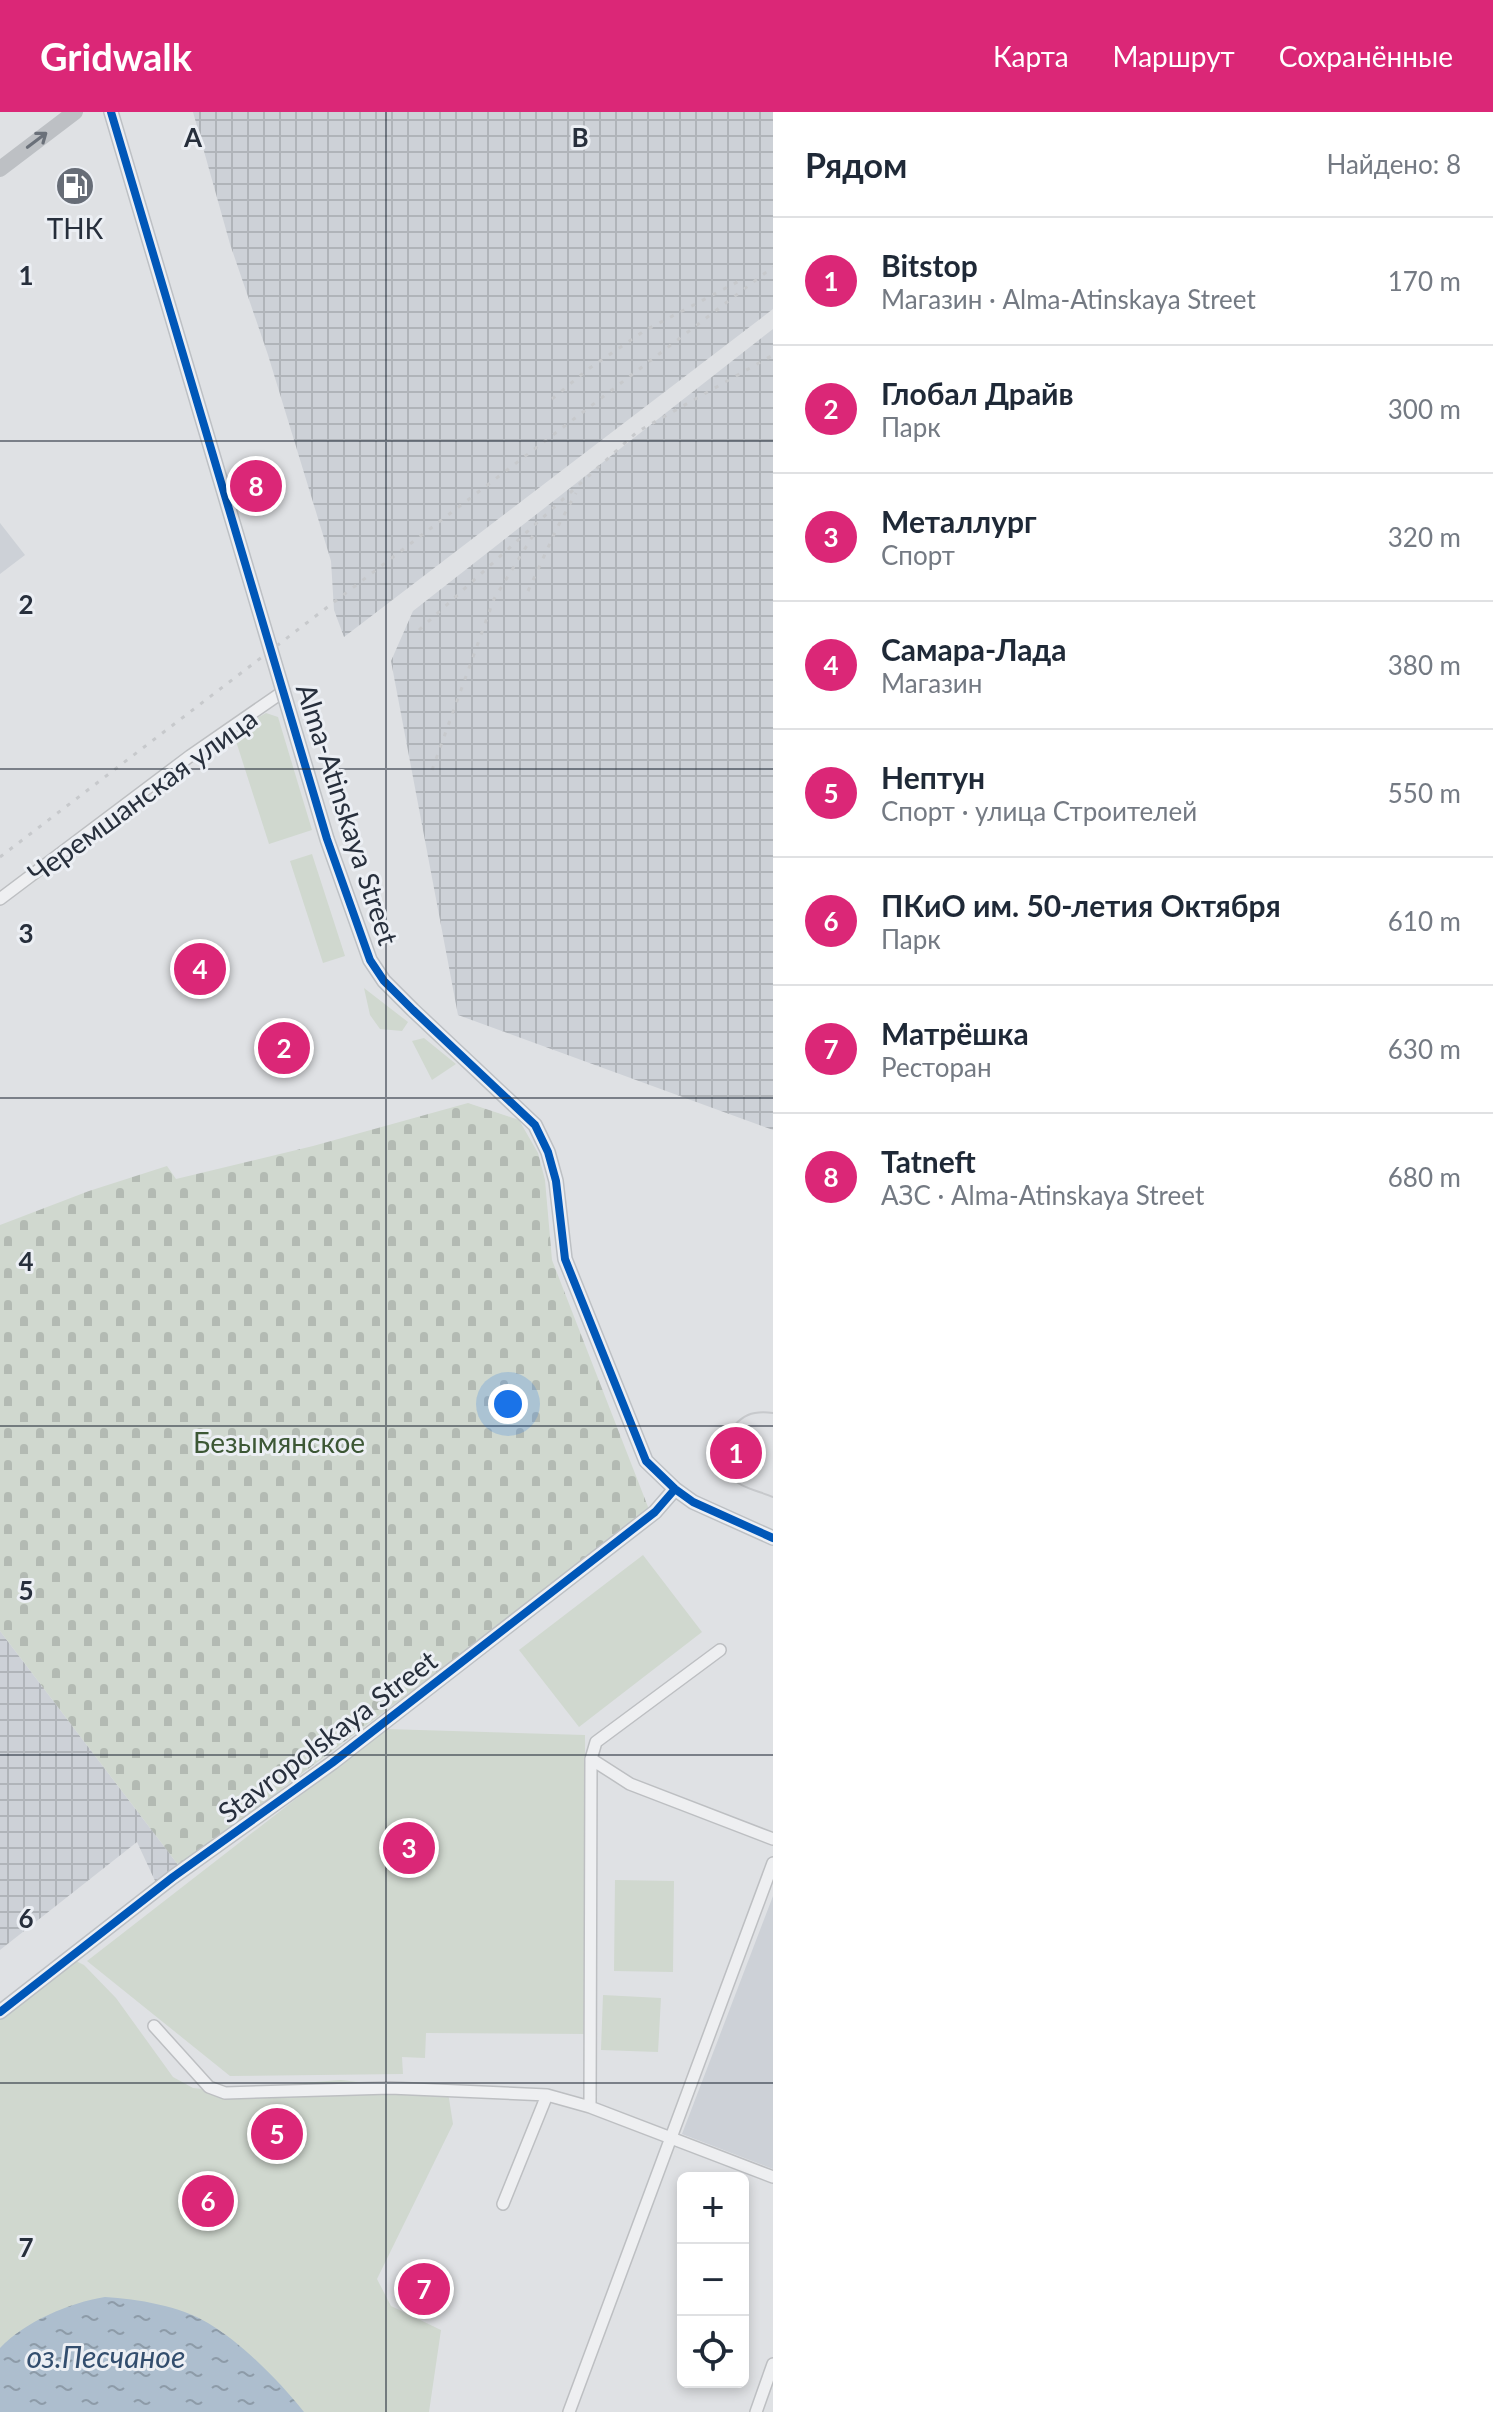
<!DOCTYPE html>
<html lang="ru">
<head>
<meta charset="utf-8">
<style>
  body { margin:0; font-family:Lato,sans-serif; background:#f2f2f3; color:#1f2937 }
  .controls { position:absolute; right:24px; bottom:24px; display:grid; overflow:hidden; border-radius:12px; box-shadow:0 4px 12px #0003 }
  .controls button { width:72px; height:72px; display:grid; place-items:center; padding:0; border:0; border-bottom:2px solid #e0e1e3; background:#fff; color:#1f2937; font:40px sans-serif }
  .you { position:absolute; left:508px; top:1292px; width:28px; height:28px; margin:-20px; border:6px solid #fff; border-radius:50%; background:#1a73e8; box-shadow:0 0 0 12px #1a73e833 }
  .badge { display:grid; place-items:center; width:52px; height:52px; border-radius:50%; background:#db2777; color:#fff; font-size:26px; font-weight:700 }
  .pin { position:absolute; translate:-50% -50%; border:4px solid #fff; box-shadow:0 2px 8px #0006 }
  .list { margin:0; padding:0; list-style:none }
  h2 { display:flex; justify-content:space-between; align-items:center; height:104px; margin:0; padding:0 32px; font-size:34px }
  h2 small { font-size:26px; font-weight:400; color:#747a83 }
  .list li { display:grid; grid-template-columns:52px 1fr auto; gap:24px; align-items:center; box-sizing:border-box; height:128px; padding:0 32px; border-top:2px solid #e0e1e3 }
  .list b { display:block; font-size:30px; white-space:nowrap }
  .list p { margin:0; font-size:26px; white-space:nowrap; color:#747a83 }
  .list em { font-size:26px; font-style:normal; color:#747a83 }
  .icon { flex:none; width:44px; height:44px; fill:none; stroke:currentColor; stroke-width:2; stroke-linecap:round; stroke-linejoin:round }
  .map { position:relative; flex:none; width:773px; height:2300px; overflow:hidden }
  header { display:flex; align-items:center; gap:48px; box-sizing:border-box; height:112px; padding:0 40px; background:#db2777; color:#fff }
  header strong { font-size:38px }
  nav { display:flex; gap:44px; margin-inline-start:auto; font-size:28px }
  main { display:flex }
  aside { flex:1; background:#fff }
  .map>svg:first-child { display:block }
</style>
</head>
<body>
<header>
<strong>Gridwalk</strong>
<nav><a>Карта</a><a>Маршрут</a><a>Сохранённые</a></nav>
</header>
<main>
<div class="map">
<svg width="773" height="2300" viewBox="0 0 773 2300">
  <defs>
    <pattern id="industrial-grid" width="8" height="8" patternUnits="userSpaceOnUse" patternTransform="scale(2)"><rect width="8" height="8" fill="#cdd1d7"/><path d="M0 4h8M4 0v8" fill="none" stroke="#b0b4b9"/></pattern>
    <pattern id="cemetery-stones" width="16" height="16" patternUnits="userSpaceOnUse" patternTransform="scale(2)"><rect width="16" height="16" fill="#d0d8cf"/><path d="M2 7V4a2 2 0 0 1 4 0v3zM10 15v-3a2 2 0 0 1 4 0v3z" fill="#b3bab3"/></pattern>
    <pattern id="water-ripples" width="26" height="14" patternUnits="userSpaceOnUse" patternTransform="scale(2)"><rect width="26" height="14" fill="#adbece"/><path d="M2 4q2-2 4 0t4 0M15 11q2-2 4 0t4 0" fill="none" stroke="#8d9ba8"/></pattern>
  </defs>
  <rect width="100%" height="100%" fill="#dfe1e4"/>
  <path fill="#cdd1d7" d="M0 411 25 443 0 462Z
    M773 1784V2057L682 2022Z"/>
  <path fill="url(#industrial-grid)" d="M193 0H773V197L344 525 334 498 331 449 268 243 230 132Z
    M773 217V1018L458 903 391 549 413 499Z
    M0 1519 179 1754 156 1771 137 1730 0 1838Z"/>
  <path fill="#d0d8cf" d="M266 601 278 605 312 718 269 732 235 626 252 609Z
    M312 742 345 844 323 851 290 749Z
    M364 876 408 910 402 919 380 917 370 903Z
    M424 926 456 952 432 968 412 929Z
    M643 1443 702 1520 579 1615 519 1538Z
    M386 1617 585 1623 586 1922 426 1921 425 1946 402 1945 403 1962 230 1964 87 1849Z
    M615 1768 674 1769 673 1860 614 1859Z
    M64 1843 84 1853 116 1886 173 1965 193 1976 212 1978 341 1968 448 1980 453 2012 377 2167 391 2194 441 2218 429 2300H0V1897Z
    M603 1883 661 1886 658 1940 601 1938Z"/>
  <path fill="url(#cemetery-stones)" d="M468 991 519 1008 538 1041 545 1068 552 1148 650 1400 179 1754 0 1519V1113L89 1079 167 1054 176 1067 313 1034Z"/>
  <path fill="url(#water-ripples)" d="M105 2185C138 2187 180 2194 208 2211 242 2231 280 2270 304 2300H0V2236C26 2209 69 2191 105 2185Z"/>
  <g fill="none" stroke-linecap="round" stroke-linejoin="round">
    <defs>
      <path id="street" d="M0 787 190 644 284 579
        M591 1647 630 1672 773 1727
        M154 1914 209 1975 225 1981 390 1976 547 1983 590 1995 773 2065
        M590 1995 591 1647 596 1630 720 1538
        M503 2092 547 1983
        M569 2300 773 1751
        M756 2300 773 2252"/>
    </defs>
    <use href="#street" stroke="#bdbfc2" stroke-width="14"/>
    <use href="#street" stroke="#eeeff1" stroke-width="11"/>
    <path stroke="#bdc0c4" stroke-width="16" d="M111 0 327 727 370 848 384 869 413 898 535 1013 548 1040 556 1069 565 1147 646 1349 675 1377 693 1390 773 1426
      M0 57 75 0
      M0 1900 173 1765 332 1651 655 1400 675 1377"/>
    <path stroke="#c7c9cc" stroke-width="2" d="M773 1301C765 1300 755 1300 748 1303 728 1312 713 1343 728 1362 737 1375 759 1379 773 1385"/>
    <path stroke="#c7c9cc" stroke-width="3" stroke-dasharray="4 8" stroke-linecap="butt" d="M552 287 587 258 644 219 743 167
      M528 479 557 416 576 381
      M419 518 637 320 773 243
      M432 658 494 487 534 422
      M0 745 773 155"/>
    <defs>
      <path id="cycleway" d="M111 0 327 727 370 848 384 869 413 898 535 1013 548 1040 556 1069 565 1147 646 1349 675 1377 693 1390 773 1426
        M0 1900 173 1765 332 1651 655 1400 675 1377"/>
    </defs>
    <use href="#cycleway" stroke="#eceff4" stroke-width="13"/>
    <use href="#cycleway" stroke="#0057b8" stroke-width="8"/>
  </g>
  <defs><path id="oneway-shaft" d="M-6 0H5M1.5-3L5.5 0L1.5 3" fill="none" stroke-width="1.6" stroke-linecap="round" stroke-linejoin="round" transform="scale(2)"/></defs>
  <use stroke="#6a7079" href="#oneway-shaft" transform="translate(37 28) rotate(-37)"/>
  <path fill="none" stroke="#272f3c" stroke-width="2" stroke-opacity="0.55" d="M386 0V2300M0 329H773M0 657H773M0 986H773M0 1314H773M0 1643H773M0 1971H773"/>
  <defs>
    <symbol id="fuel-disc" viewBox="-11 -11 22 22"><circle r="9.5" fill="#676d77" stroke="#eceff4"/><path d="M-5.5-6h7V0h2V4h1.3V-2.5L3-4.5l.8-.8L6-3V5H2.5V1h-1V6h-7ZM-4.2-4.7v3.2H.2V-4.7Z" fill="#fff"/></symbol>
  </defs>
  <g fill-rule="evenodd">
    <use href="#fuel-disc" x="53" y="52" width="44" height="44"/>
  </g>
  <g text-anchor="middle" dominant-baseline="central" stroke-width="6" stroke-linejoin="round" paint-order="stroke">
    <g font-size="28" fill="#272f3c" stroke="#eceff4">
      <text x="75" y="116">ТНК</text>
    </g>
    <g font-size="28" fill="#272f3c" stroke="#eceff4">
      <text transform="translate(142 683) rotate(-36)">Черемшанская улица</text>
      <text transform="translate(348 702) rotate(72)">Alma-Atinskaya Street</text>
      <text transform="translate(327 1624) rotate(-37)">Stavropolskaya Street</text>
    </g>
    <g font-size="28" fill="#3c5735" stroke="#eceff4">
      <text x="279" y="1330">Безымянское</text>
    </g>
    <g font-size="30" font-style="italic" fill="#334e6e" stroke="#eceff4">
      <text x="106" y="2244">оз.Песчаное</text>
    </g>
  </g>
  <g font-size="26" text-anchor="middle" font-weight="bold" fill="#272f3c" stroke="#eceff4" stroke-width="6" stroke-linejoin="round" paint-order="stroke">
    <text x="193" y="35">A</text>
    <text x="580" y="35">B</text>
    <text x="26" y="173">1</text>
    <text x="26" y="502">2</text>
    <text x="26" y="831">3</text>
    <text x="26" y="1159">4</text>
    <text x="26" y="1488">5</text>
    <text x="26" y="1816">6</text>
    <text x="26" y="2145">7</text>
  </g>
</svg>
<div class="controls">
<button>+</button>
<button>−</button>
<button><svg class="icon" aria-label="locate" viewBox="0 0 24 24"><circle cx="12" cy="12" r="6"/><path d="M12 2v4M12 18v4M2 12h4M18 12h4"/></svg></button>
</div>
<div class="you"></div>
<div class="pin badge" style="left:736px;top:1341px">1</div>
<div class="pin badge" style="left:284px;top:936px">2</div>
<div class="pin badge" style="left:409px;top:1736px">3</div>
<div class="pin badge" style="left:200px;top:857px">4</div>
<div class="pin badge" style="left:277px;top:2022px">5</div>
<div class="pin badge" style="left:208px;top:2089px">6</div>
<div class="pin badge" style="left:424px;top:2177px">7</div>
<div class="pin badge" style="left:256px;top:374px">8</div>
</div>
<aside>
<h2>Рядом<small>Найдено: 8</small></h2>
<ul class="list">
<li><span class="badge">1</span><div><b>Bitstop</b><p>Магазин · Alma-Atinskaya Street</p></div><em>170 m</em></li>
<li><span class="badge">2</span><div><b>Глобал Драйв</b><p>Парк</p></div><em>300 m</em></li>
<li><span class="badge">3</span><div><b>Металлург</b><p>Спорт</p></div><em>320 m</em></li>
<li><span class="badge">4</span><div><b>Самара-Лада</b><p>Магазин</p></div><em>380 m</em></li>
<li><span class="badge">5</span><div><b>Нептун</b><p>Спорт · улица Строителей</p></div><em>550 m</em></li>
<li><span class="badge">6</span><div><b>ПКиО им. 50-летия Октября</b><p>Парк</p></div><em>610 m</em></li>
<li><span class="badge">7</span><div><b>Матрёшка</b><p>Ресторан</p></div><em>630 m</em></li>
<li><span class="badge">8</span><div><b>Tatneft</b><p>АЗС · Alma-Atinskaya Street</p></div><em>680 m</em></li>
</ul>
</aside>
</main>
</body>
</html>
